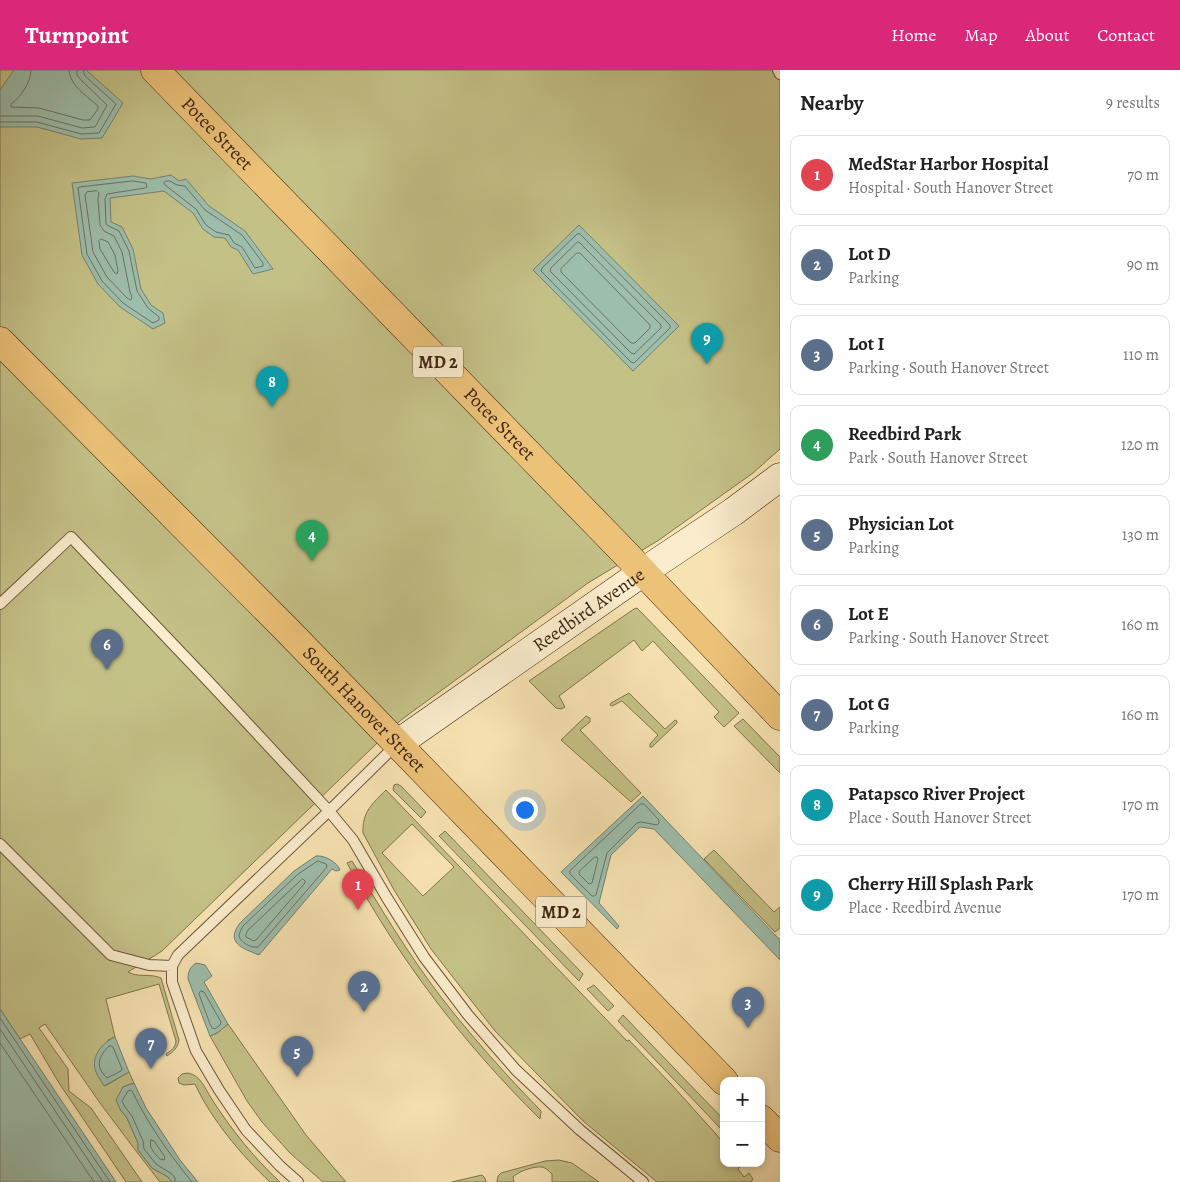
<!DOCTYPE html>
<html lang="en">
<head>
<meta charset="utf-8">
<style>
  body { margin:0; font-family:Alegreya,serif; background:#f2f2f2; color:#222 }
  .controls { position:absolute; right:15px; bottom:15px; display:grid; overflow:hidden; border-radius:10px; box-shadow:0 2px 8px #0003 }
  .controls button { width:45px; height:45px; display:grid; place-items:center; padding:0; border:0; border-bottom:1px solid #e0e0e0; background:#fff; color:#222; font:25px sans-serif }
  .you { position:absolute; left:524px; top:739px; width:18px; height:18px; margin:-12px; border:4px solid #fff; border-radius:50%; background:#1a73e8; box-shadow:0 0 0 8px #1a73e833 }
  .badge { display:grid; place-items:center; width:32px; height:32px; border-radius:50%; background:#db2777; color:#fff; font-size:16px; font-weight:700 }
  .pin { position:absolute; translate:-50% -41px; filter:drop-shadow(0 1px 2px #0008) }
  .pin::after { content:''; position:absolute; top:26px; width:18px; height:15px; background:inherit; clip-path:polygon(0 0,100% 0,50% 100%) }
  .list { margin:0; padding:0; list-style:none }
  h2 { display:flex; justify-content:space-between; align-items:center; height:65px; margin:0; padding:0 20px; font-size:21px }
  h2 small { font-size:16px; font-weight:400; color:#767676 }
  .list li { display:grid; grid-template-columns:32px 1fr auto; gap:15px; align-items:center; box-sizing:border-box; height:80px; margin:0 10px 10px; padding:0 10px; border:1px solid #e0e0e0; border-radius:10px }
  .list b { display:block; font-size:19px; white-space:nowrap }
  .list p { margin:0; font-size:16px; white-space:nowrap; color:#767676 }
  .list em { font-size:16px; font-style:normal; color:#767676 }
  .map { position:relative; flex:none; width:780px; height:1112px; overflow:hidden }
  header { display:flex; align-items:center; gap:30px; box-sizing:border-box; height:70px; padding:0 25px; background:#db2777; color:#fff }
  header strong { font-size:24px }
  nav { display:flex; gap:28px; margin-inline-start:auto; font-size:18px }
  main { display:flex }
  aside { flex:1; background:#fff }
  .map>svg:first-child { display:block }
</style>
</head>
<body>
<header>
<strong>Turnpoint</strong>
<nav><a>Home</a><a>Map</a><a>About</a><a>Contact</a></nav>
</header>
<main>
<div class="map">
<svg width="780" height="1112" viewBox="0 0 780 1112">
  <rect width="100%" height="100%" fill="#f7e2b1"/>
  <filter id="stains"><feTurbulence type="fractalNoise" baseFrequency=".004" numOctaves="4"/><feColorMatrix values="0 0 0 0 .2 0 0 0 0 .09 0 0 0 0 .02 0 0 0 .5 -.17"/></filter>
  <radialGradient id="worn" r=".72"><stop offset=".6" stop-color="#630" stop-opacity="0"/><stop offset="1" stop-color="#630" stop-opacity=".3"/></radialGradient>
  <path fill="#c4c187" stroke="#81744e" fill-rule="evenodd" d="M0 0H780V379L753 403 659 470 588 513 401 650 162 881 128 902C138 908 150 903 161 908L179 970C178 978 173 982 167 986L166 984C172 980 175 978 176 971L159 914 106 929 115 967 108 970 105 1016 129 1002 134 1013 123 1017 117 1030 120 1039 127 1048 138 1073V1080L152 1098 168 1107 172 1112H160L136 1081 100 1033 45 954 39 958 68 999 69 1021 91 1038 142 1112H126L59 1013 30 964 20 969 0 939Z
    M637 538 739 643 724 657 714 647 719 642 653 571 642 581 634 570 559 626 565 637 561 639 556 638 529 611 634 539Z
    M629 623 665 659 675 650 677 651V653L652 677H650V674L658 665 622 631 612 636 610 635 611 633Z
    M586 646 590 648V652L580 660 641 723 631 732 561 670Z
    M743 649 780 687V703L734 656Z
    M397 714 401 716 426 742 421 748 393 720 394 715Z
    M386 720 627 971 629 970 671 1014 724 1073V1093H740L742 1095 738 1099 744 1107 749 1103 753 1109 751 1112H657L583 1051 495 961 431 879 394 820 363 763C362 742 372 734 386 720ZM412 754 454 797 423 826 382 783Z
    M445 761 583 904 579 911 439 766Z
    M714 780 774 842 780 837V858L775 862 704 789Z
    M352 791C380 837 408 884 441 927 472 967 506 1005 541 1041L540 1049C463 973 398 888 347 793Z
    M594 915 614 936 608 941 587 919Z
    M623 945 724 1050V1058L722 1060 618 951Z
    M228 954 306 1065 346 1112H323L307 1098 290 1083 262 1052 247 1031 210 966 217 963Z
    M188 1003C200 1005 205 1018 211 1028 231 1059 253 1087 280 1112H270C242 1086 211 1049 195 1014L184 1015 179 1013 178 1008 182 1004Z
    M559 1090 572 1093 599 1112H552V1104C549 1101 546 1098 542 1097 534 1096 519 1101 513 1107L514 1112H497L498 1106 501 1103 545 1091Z
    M482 1105 485 1108 486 1112H452Z"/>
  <path fill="#9dbeac" stroke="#77816f" d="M14 0H86L123 33 102 68 81 69 37 57H0V20Z
    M171 105 179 111 186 109 209 136 245 161 273 199 253 204 238 180 231 177 225 168 214 167 203 159 193 143 164 121 110 128 111 152 122 157 133 179 141 219 151 235 163 243 165 253 153 259 120 237 98 214 82 185 72 113 133 106 151 109Z
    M579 155 679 256 633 301 533 200Z
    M643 726 779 869 780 868V890L654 759 640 757 611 785 599 833 619 856 617 859 561 802Z
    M316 786C325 785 337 792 340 800L336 801 332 799 259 885C242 878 225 873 240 853L294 801Z
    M196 893 205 895 212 906 204 912 228 954 217 963 210 966 188 909C188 902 190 897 196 893Z
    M0 939 116 1112H0Z
    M115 967 129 1002 104 1016C102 1012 98 1007 96 1002 90 987 102 973 115 967Z
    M134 1013 146 1038 180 1090 198 1112H172L168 1107 152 1098 138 1080V1073L127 1048 120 1039 116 1030 123 1017Z"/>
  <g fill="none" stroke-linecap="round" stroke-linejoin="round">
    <path stroke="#6e7260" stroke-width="1" d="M31 0C31 12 21 27 11 34V37L39 38 83 50H90L98 39V36C87 26 70 16 69 0
      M0 46H38L82 58 95 57 107 35 80 9 77 5V0
      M0 52H37L81 64 99 63 116 34 85 6 83 0
      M133 111 146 113 147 117 145 118 107 124 105 129 106 154 109 156 119 161 129 181 137 221 148 238 159 247V250L153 253 123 233 102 211 87 184 78 118 80 117Z
      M166 111H170L177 115 185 116 205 140 242 165 263 193V196L255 198 242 177 234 173 229 165 216 162 206 155 196 139 165 115 164 113Z
      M97 121 99 123 98 129 100 155 104 161 114 166 122 182 130 222 132 227 131 230 127 228 107 207 93 182 85 125 87 122Z
      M580 164 670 255V258L634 293 631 292 541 201 542 198 577 164Z
      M101 169 108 172 115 185 118 201 117 204 114 202 100 179 99 171Z
      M578 172 580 173 661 255V258L634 284 631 283 550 201 551 198Z
      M577 183H580L650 255V258L635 273H631L561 202V199Z
      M641 734H644L659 750V753L657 755 641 752 637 753 607 783 596 825 594 826H592L570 804V801Z
      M595 787H597L598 789 592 813 589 814 579 804V802Z
      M318 791 326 794 327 797 258 877C251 878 241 873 239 866L240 862 243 856 297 805Z
      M303 809 305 811V813L256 870 254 871 246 867V864L248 860 301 810Z
      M201 921 204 922 221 952 220 955 215 959 212 958 210 954 199 924Z
      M0 948 110 1112
      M0 959 103 1112
      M0 973 94 1112
      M109 976H111L113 977 122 999 121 1001 107 1008C95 997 98 987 109 976Z
      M151 1070 154 1071 165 1087 164 1090 160 1089C155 1084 148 1077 151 1070Z
      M175 1112V1108L172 1104 156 1094 144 1079 143 1071 132 1046 125 1037 122 1031 128 1021 130 1020 132 1021C148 1054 169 1084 192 1112"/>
    <defs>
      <path id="lane" d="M778 0 780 4
        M0 534 71 467 209 612 329 741 353 770 387 828 424 887 468 945 516 1000 580 1060 643 1112
        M0 774 111 885 149 895 172 896
        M298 1112 280 1096 246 1060 219 1020 196 981 172 912V896L178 885 329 741 396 675"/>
      <g id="secondary">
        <path id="s1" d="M397 674 643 502 733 442 780 407"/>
      </g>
      <g id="primary">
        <path id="s2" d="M155 0 623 481 780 646"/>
        <path id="s3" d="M0 271 290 563 724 1011"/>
        <path d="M761 1049 780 1068"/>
      </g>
    </defs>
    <use href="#lane" stroke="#6c553b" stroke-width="12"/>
    <use href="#secondary" stroke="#3e2614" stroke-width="29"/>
    <use href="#primary" stroke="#3e2614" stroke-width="29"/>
    <use href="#lane" stroke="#faeccc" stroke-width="10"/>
    <use href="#secondary" stroke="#faeccc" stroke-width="28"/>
    <use href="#primary" stroke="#ecc178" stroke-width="28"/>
  </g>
  <g text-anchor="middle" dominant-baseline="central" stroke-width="4" stroke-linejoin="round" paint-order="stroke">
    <g fill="#faeccc" stroke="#76614b" stroke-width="1">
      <rect x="413" y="276.5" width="50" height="31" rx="4"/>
      <rect x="536" y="826.5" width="50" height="31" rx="4"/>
    </g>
    <g font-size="18" font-weight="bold" fill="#3e2614">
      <text x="438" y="292">MD 2</text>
      <text x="561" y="842">MD 2</text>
    </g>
    <g font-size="19" fill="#3e2614" stroke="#faeccc">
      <text stroke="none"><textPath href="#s2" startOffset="89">Potee Street</textPath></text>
      <text stroke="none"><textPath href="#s2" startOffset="494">Potee Street</textPath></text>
      <text stroke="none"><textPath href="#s1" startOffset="234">Reedbird Avenue</textPath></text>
      <text stroke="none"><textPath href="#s3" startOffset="518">South Hanover Street</textPath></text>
    </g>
  </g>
  <rect width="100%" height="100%" filter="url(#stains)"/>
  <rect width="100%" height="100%" fill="url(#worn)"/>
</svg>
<div class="controls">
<button>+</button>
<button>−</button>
</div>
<div class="you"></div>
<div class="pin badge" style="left:358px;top:840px;background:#e0444e">1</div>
<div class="pin badge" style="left:364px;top:942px;background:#5c6f8a">2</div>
<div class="pin badge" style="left:748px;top:958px;background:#5c6f8a">3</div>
<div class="pin badge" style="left:312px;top:491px;background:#2e9e5b">4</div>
<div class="pin badge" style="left:297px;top:1007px;background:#5c6f8a">5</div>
<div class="pin badge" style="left:107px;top:600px;background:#5c6f8a">6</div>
<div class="pin badge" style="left:151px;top:999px;background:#5c6f8a">7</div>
<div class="pin badge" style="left:272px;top:337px;background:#0f9aa8">8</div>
<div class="pin badge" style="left:707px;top:294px;background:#0f9aa8">9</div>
</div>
<aside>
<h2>Nearby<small>9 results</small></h2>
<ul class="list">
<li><span class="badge" style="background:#e0444e">1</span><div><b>MedStar Harbor Hospital</b><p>Hospital · South Hanover Street</p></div><em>70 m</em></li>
<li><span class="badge" style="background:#5c6f8a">2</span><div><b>Lot D</b><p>Parking</p></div><em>90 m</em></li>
<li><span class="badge" style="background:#5c6f8a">3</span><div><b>Lot I</b><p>Parking · South Hanover Street</p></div><em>110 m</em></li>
<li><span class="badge" style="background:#2e9e5b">4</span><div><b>Reedbird Park</b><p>Park · South Hanover Street</p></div><em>120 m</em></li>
<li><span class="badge" style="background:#5c6f8a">5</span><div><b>Physician Lot</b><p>Parking</p></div><em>130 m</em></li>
<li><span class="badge" style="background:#5c6f8a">6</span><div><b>Lot E</b><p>Parking · South Hanover Street</p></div><em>160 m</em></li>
<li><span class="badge" style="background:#5c6f8a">7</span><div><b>Lot G</b><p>Parking</p></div><em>160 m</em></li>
<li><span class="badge" style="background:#0f9aa8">8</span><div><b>Patapsco River Project</b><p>Place · South Hanover Street</p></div><em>170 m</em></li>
<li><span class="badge" style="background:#0f9aa8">9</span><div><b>Cherry Hill Splash Park</b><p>Place · Reedbird Avenue</p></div><em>170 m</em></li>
</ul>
</aside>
</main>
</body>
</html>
